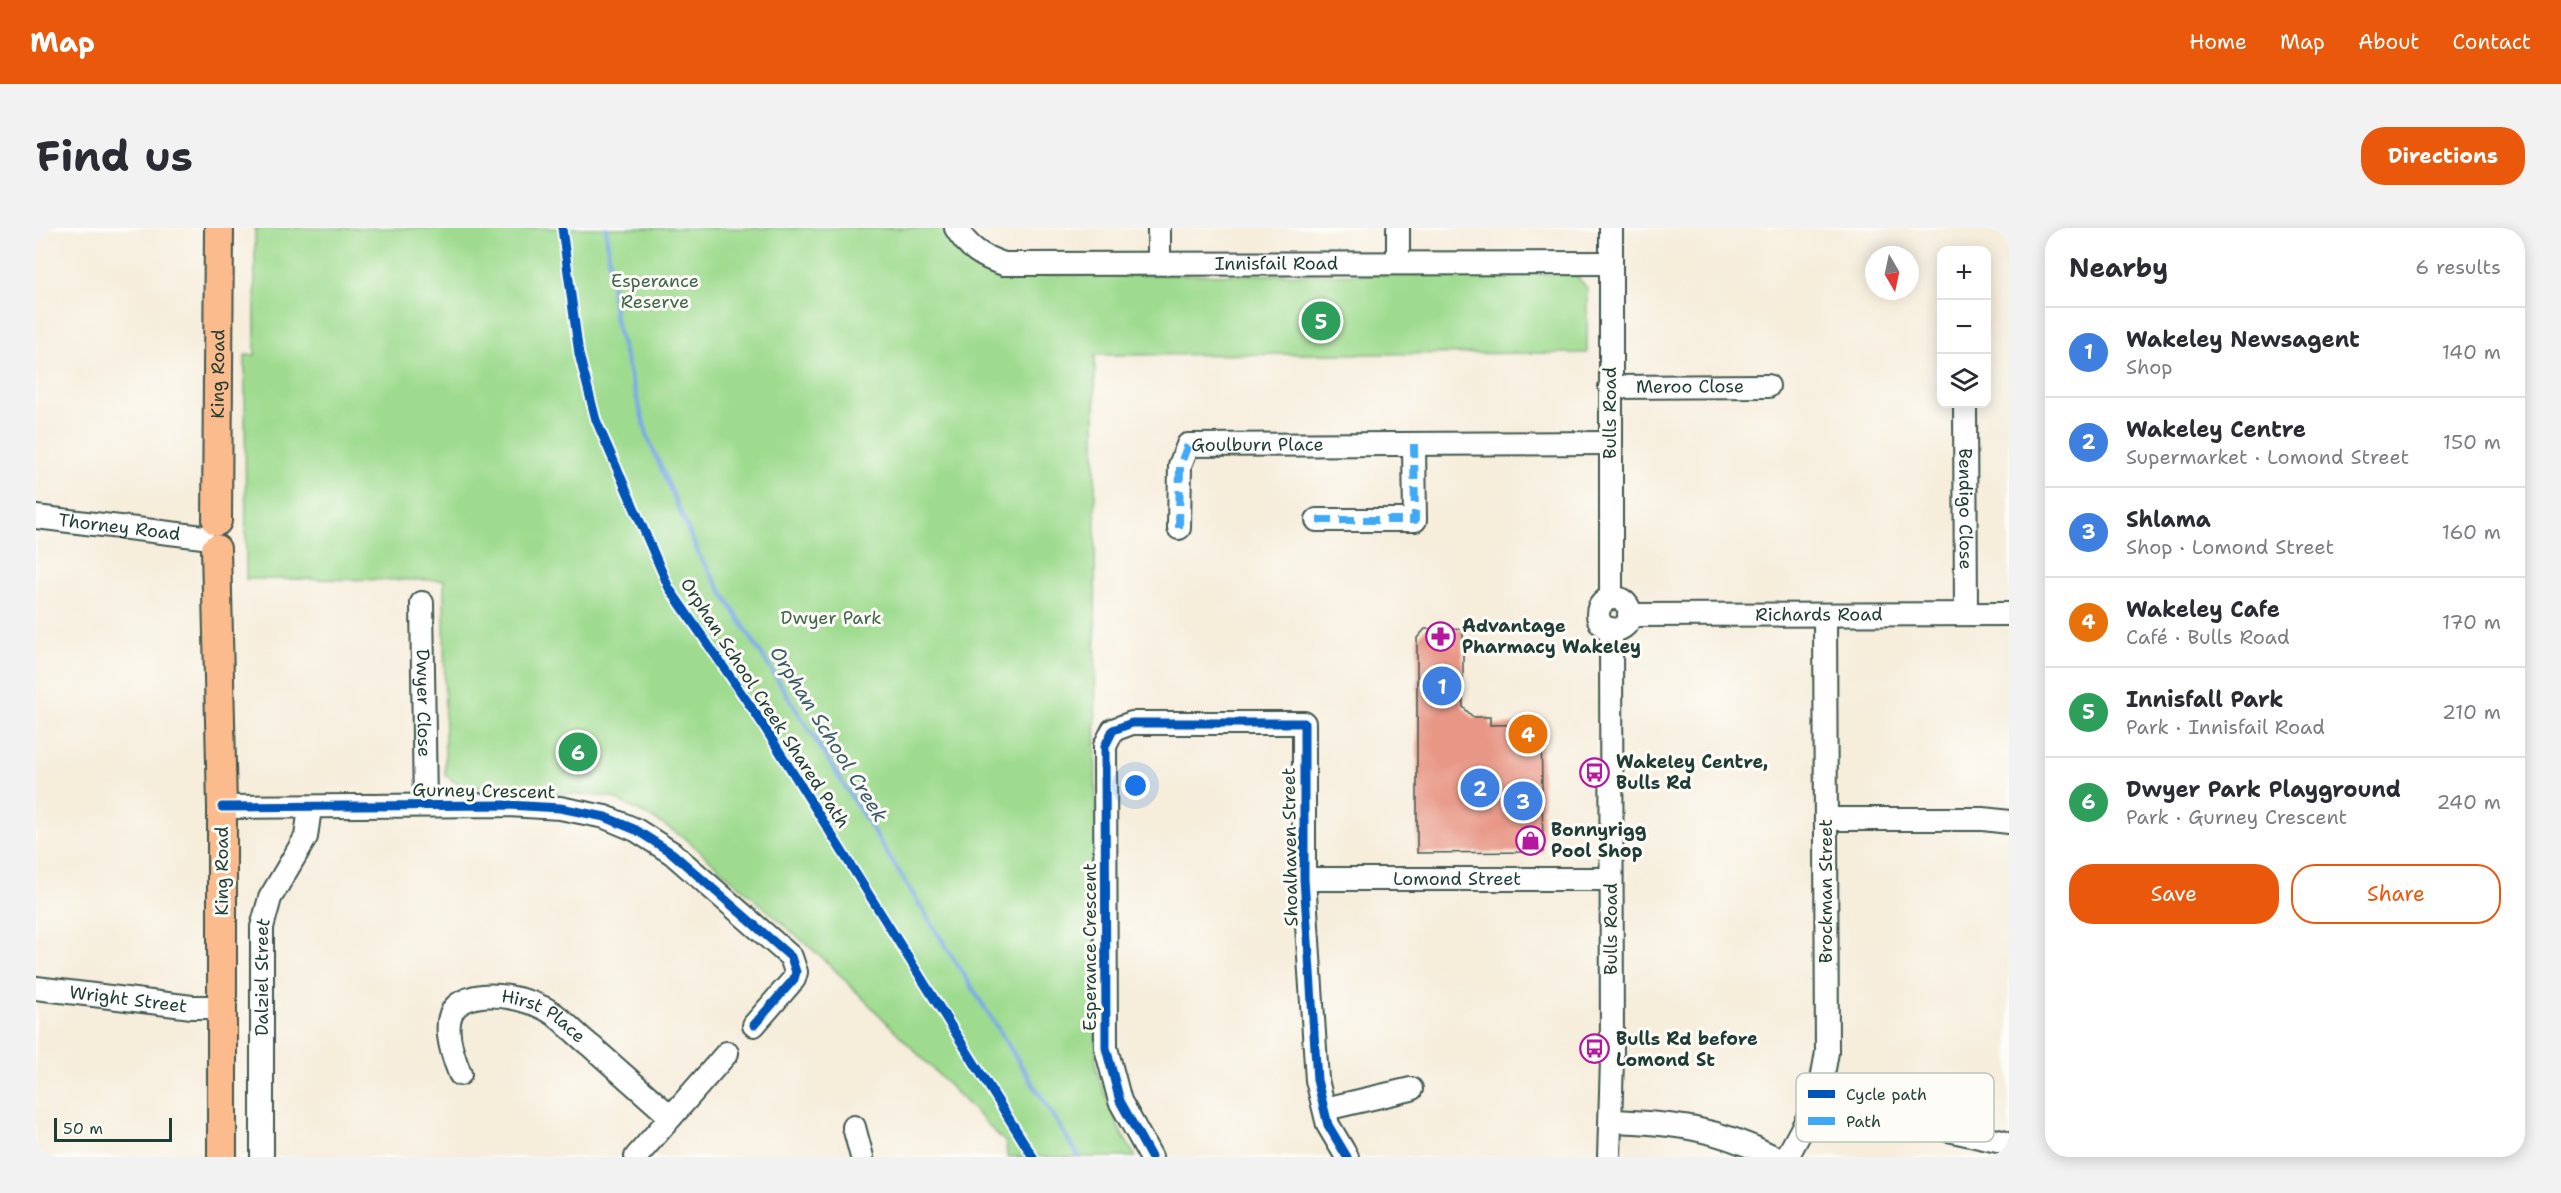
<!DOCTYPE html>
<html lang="en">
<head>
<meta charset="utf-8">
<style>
  body { margin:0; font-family:"Shantell Sans",sans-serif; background:#f2f2f3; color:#2b2b33 }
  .controls { position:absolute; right:18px; top:18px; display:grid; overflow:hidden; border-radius:12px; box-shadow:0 3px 15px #0003 }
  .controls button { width:54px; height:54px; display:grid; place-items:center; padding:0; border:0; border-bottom:2px solid #e1e1e2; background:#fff; color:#2b2b33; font:30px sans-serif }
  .compass { position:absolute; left:1829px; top:18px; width:54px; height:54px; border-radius:50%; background:#fff; box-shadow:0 3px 15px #0003; rotate:171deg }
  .scale { position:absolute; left:18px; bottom:15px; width:118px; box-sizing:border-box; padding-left:6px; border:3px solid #1f3d34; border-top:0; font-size:16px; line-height:21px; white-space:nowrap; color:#1f3d34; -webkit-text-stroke:4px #fdfcf7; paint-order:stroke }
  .you { position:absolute; left:1100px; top:558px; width:21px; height:21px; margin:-15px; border:4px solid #fff; border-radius:50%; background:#1a73e8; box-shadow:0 0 0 9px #1a73e833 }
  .badge { display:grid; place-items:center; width:39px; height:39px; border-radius:50%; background:#ea580c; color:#fff; font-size:20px; font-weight:700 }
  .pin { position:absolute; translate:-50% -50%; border:3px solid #fff; box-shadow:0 2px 6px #0006 }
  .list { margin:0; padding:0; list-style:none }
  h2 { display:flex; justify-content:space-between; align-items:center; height:78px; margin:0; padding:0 24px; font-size:26px }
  h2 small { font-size:20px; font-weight:400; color:#7c7c81 }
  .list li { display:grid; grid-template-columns:39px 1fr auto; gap:18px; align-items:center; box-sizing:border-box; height:90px; padding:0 24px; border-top:2px solid #e1e1e2 }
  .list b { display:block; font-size:22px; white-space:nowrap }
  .list p { margin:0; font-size:20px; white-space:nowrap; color:#7c7c81 }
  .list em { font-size:20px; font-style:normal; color:#7c7c81 }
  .actions { display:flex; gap:12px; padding:18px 24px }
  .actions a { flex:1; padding:14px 0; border:2px solid #ea580c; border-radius:24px; text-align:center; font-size:21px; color:#ea580c }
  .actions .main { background:#ea580c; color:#fff }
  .icon { flex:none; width:33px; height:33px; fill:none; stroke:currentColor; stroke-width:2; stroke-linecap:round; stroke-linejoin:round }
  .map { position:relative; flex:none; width:1973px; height:929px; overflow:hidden; border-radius:24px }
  header { display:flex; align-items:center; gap:36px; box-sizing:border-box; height:84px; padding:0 30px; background:#ea580c; color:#fff }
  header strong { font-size:28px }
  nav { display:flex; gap:33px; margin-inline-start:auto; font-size:21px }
  .intro { display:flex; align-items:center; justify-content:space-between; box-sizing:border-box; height:144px; padding:0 36px }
  h1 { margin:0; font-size:42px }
  .button { padding:15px 27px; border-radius:24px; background:#ea580c; color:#fff; font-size:21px; font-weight:700 }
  main { display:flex; gap:36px; padding:0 36px }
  aside { flex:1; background:#fff; border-radius:24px; box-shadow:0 3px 15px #0003 }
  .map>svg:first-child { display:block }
</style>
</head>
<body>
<header>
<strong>Map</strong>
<nav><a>Home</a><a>Map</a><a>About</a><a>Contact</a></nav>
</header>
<div class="intro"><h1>Find us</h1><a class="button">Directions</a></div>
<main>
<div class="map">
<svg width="1973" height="929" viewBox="0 0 1973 929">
  <rect width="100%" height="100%" fill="#fdfcf7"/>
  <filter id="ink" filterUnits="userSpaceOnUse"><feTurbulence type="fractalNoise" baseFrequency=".0167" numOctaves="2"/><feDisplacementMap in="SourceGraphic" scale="12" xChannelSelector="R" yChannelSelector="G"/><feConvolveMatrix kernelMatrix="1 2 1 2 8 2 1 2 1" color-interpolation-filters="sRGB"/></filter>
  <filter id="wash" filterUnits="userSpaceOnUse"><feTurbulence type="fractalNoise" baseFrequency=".008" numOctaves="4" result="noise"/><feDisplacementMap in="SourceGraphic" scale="24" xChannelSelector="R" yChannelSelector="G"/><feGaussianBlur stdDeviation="1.35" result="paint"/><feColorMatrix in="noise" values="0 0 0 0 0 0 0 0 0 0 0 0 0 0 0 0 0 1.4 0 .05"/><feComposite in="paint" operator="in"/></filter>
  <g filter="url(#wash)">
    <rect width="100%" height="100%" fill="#f6eddb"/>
    <path fill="#9fdb8f" stroke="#5f8c62" stroke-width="1.5" d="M219 0H910C917 25 947 41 970 47L1539 46 1551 60V125L1059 127 1060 842 1085 905 1100 929H971L970 915 794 737 650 611 620 592 575 569 425 558 409 547 408 352 210 351 209 127H219Z"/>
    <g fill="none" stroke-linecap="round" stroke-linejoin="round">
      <path stroke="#7aa9e4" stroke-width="4.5" d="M570 0 579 92 612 210 664 329 1043 929"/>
    </g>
    <g id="blocks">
      <path fill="#e89786" d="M1389 401H1427V479L1437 489H1454V497L1505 496 1507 624 1381 625V410Z"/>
    </g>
  </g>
  <g filter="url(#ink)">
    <use href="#blocks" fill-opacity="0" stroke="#3f574d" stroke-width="1.5"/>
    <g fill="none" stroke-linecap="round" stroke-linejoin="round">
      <defs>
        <g id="minor">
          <path id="s1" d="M920 0C932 20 946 29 968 36L1575 35"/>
          <path d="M1575 0V370"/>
          <path d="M1362 34V0"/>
          <path d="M1123 35V0"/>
          <path id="s2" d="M1574 159 1732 158"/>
          <path id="s3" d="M1929 176 1930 386"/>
          <path id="s4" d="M0 289 167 309"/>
          <path d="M1281 292H1379L1378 216"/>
          <path id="s5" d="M1143 300 1144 237 1152 217 1575 215"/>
          <circle cx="1578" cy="386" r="16"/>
          <path id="s6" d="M386 375 389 577"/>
          <path id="s7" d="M1593 387 1973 386"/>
          <path d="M186 579 472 577 524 580 569 589 600 602 636 625 755 729 760 744 758 751 718 797"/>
          <path d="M1790 591H1947L1973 594"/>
          <path id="s8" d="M1268 651H1575"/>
          <path id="s9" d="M0 760 156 779H186"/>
          <path id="s10" d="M424 846C416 826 402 787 426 774 451 760 496 771 518 786 531 796 543 809 556 819 582 842 609 866 635 889"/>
          <path d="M1289 881 1375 861"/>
          <path d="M1575 893C1637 895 1681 900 1738 929"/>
          <path d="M818 899 826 929"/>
          <path d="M1899 899 1966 914 1973 919"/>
          <path id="s11" d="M226 929V699L234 670 270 609 274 580"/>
          <path d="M600 929 691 825"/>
          <path d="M1115 929 1084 873 1070 820 1069 518 1077 502 1096 495H1268V651L1281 852 1292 897 1311 929"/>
          <path d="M1573 929 1576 832 1575 401"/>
          <path d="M1751 929 1783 869 1791 824 1789 387"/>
        </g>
        <g id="major">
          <path id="s12" d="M181 293 183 0"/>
          <path d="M180 321 186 579V929"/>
        </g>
      </defs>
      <use href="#minor" stroke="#3f574d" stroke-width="26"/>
      <use href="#major" stroke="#3f574d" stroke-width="32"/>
      <use href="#minor" stroke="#fff" stroke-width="22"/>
      <use href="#major" stroke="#fbbb8c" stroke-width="28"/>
      <path stroke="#3fa9f5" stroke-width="8" stroke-dasharray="15 8" stroke-linecap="butt" d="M1281 292H1379L1378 216
        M1143 300 1144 237 1152 217"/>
      <defs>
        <path id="cycleway" d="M526 0 543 126 560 192 633 360 722 489 997 929
          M186 579 472 577 524 580 569 589 600 602 636 625 755 729 760 744 758 751 718 797
          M1115 929 1084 873 1070 820 1069 518 1077 502 1096 495H1268V651L1281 852 1292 897 1311 929"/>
      </defs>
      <use href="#cycleway" stroke="#fdfcf7" stroke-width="13"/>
      <use href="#cycleway" stroke="#0057b8" stroke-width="9"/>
    </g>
  </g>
  <defs>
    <symbol id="pharmacy-ring" viewBox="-11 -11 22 22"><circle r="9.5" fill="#fdfcf7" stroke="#b5179e" stroke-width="1.5"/><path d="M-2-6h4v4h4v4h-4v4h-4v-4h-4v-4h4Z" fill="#b5179e"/></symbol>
    <symbol id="bus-ring" viewBox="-11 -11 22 22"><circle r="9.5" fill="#fdfcf7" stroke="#b5179e" stroke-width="1.5"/><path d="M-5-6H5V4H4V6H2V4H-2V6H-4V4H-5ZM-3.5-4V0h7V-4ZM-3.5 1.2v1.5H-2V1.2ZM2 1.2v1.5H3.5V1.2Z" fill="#b5179e"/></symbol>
    <symbol id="shop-ring" viewBox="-11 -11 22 22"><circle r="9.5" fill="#fdfcf7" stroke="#b5179e" stroke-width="1.5"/><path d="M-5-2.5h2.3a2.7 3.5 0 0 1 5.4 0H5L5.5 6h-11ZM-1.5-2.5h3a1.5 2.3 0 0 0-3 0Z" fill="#b5179e"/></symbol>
  </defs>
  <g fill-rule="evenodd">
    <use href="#pharmacy-ring" x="1388" y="392" width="33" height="33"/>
    <use href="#bus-ring" x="1542" y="528" width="33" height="33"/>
    <use href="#shop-ring" x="1478" y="596" width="33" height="33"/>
    <use href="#bus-ring" x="1542" y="804" width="33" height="33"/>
  </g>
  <g text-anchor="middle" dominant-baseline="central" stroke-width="6" stroke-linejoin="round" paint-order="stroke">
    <g font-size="18" fill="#1f3d34" stroke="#fdfcf7">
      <text stroke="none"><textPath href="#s1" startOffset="334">Innisfail Road</textPath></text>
      <text stroke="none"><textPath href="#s12" startOffset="147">King Road</textPath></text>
      <text stroke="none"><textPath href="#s2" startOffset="80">Meroo Close</textPath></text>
      <text transform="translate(1574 185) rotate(-90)">Bulls Road</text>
      <text stroke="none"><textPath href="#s5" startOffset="154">Goulburn Place</textPath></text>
      <text stroke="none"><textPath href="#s3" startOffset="105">Bendigo Close</textPath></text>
      <text stroke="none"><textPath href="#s4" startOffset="84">Thorney Road</textPath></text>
      <text stroke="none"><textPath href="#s7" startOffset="190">Richards Road</textPath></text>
      <text transform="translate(729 475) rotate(57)">Orphan School Creek Shared Path</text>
      <text stroke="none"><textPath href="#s6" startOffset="100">Dwyer Close</textPath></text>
      <text transform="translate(448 563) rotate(1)">Gurney Crescent</text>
      <text transform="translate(1254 619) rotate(-91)">Shoalhaven Street</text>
      <text transform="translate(186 643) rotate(-90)">King Road</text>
      <text stroke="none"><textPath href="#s8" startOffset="153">Lomond Street</textPath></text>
      <text transform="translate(1790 663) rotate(-90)">Brockman Street</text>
      <text transform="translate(1575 701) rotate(-90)">Bulls Road</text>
      <text transform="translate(1054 719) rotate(-90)">Esperance Crescent</text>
      <text stroke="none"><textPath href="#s11" startOffset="180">Dalziel Street</textPath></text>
      <text stroke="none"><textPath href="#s9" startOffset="93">Wright Street</textPath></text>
      <text stroke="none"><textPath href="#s10" startOffset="166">Hirst Place</textPath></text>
    </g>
    <g font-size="18" fill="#3f644b" stroke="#fdfcf7">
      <text x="619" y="53">Esperance<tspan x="619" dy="21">Reserve</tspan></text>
      <text x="795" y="390">Dwyer Park</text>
    </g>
    <g font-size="18" font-weight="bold" fill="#1f3d34" stroke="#fdfcf7" text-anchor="start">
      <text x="1426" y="398">Advantage<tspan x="1426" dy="21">Pharmacy Wakeley</tspan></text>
      <text x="1580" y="534">Wakeley Centre,<tspan x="1580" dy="21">Bulls Rd</tspan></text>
      <text x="1515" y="602">Bonnyrigg<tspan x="1515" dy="21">Pool Shop</tspan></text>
      <text x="1580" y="811">Bulls Rd before<tspan x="1580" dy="21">Lomond St</tspan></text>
    </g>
    <g font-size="20" font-style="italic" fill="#3a5d69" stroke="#fdfcf7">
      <text transform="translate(793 506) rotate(58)">Orphan School Creek</text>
    </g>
  </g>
  <rect x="1760" y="845" width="198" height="69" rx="9" fill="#fdfcf7" stroke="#bac3bc" stroke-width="1.5"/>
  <rect x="1772" y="862" width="27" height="8" fill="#0057b8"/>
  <rect x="1772" y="889" width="27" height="8" fill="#3fa9f5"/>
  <g font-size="16" fill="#1f3d34">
    <text x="1810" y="872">Cycle path</text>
    <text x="1810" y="899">Path</text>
  </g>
</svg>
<div class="controls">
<button>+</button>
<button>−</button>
<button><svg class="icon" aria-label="layers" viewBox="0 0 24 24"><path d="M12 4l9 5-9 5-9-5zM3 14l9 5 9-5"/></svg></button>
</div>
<svg class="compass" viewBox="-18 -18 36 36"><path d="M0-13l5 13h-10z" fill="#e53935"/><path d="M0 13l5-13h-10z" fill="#7c7c81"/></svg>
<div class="scale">50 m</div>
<div class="you"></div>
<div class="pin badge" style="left:1406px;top:458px;background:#3f7fe0">1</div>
<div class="pin badge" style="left:1444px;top:560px;background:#3f7fe0">2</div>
<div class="pin badge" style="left:1487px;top:573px;background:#3f7fe0">3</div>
<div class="pin badge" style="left:1492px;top:506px;background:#e8710a">4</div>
<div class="pin badge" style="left:1285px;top:93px;background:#2e9e5b">5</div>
<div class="pin badge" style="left:542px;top:524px;background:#2e9e5b">6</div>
</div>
<aside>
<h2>Nearby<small>6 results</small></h2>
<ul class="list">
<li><span class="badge" style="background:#3f7fe0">1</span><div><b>Wakeley Newsagent</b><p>Shop</p></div><em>140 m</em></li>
<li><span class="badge" style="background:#3f7fe0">2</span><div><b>Wakeley Centre</b><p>Supermarket · Lomond Street</p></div><em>150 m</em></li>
<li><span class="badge" style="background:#3f7fe0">3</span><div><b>Shlama</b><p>Shop · Lomond Street</p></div><em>160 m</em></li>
<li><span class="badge" style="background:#e8710a">4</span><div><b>Wakeley Cafe</b><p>Café · Bulls Road</p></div><em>170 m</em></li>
<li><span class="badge" style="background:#2e9e5b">5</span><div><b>Innisfall Park</b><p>Park · Innisfail Road</p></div><em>210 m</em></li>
<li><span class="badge" style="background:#2e9e5b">6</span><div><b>Dwyer Park Playground</b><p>Park · Gurney Crescent</p></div><em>240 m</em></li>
</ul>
<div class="actions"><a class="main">Save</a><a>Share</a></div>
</aside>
</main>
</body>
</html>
